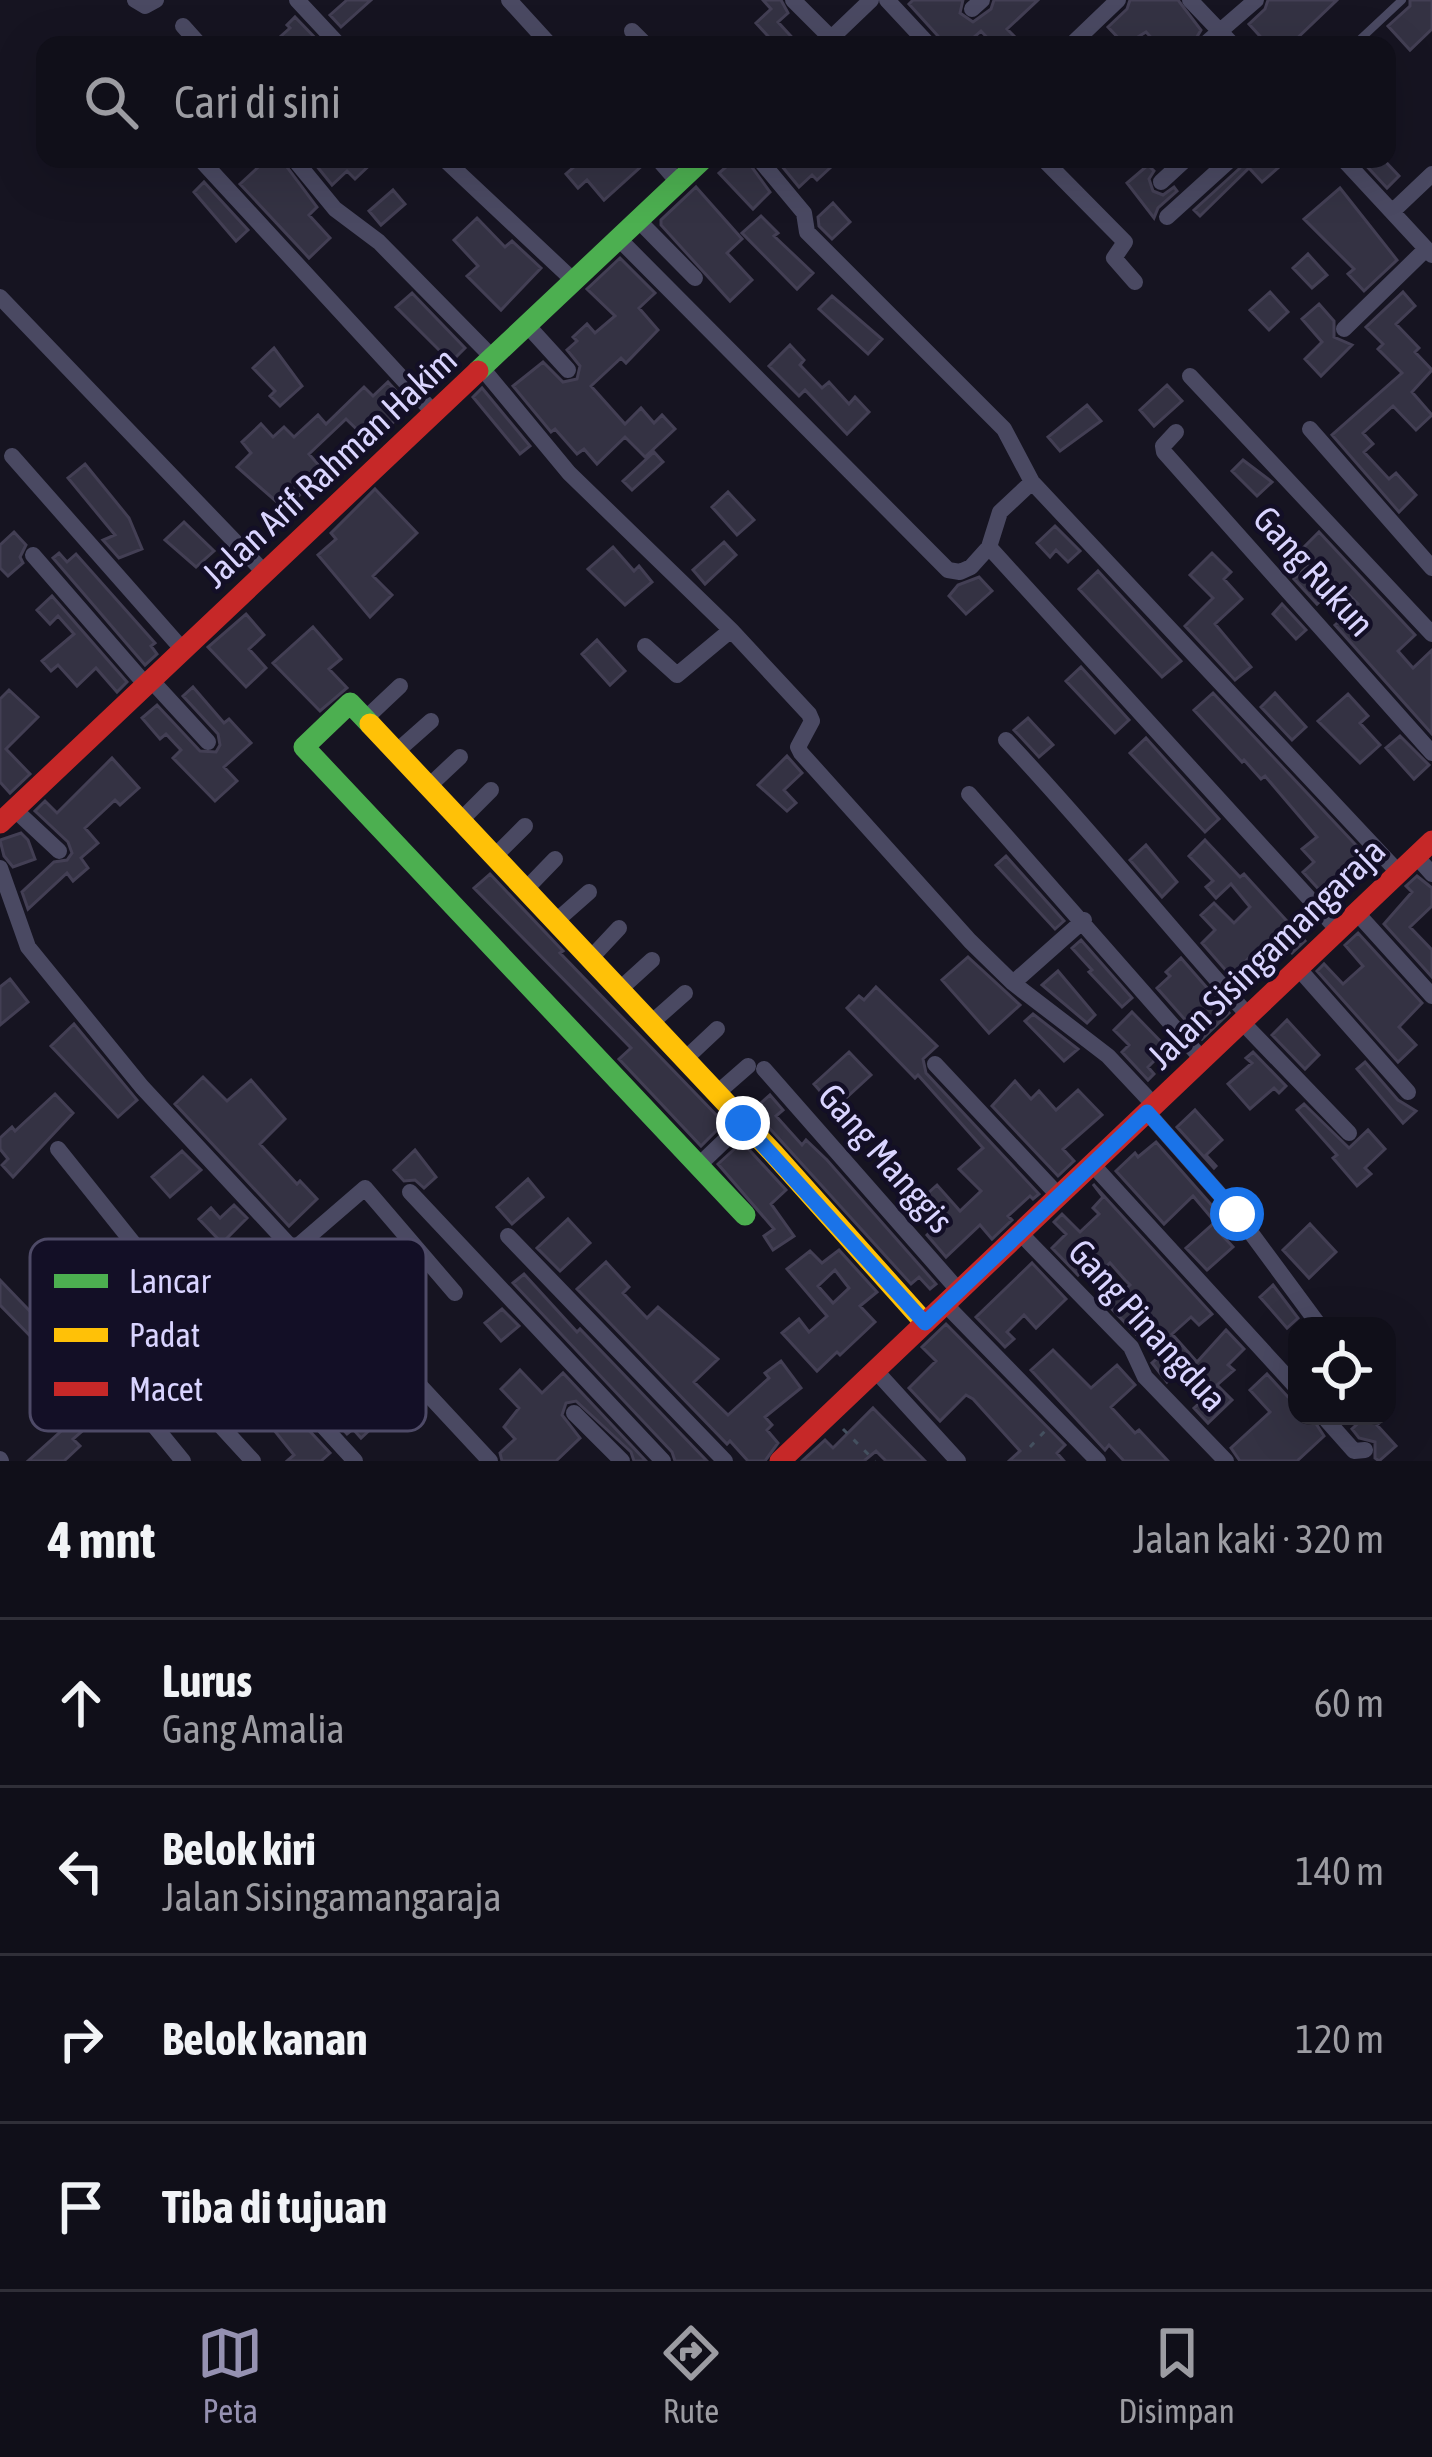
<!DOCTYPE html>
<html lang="id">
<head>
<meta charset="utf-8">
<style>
  body { margin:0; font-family:"Asap Condensed",sans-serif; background:#191822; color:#f1f3f6 }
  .controls { position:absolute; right:36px; bottom:36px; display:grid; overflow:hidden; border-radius:24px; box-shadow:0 12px 48px #0002 }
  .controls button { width:108px; height:108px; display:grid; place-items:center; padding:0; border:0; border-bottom:3px solid #302f38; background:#100f19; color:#f1f3f6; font:60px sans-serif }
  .stop { position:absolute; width:36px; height:36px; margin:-27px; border:9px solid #1a73e8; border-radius:50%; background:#fff }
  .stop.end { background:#1a73e8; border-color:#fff; box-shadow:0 3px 12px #0008 }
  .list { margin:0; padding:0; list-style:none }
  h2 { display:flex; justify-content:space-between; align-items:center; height:156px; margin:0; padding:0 48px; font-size:51px }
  h2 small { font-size:39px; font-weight:400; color:#9c9ca2 }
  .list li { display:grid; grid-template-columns:78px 1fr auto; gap:36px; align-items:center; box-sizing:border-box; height:168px; padding:0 48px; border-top:3px solid #302f38 }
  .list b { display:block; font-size:45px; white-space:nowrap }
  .list p { margin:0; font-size:39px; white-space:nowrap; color:#9c9ca2 }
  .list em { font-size:39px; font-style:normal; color:#9c9ca2 }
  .icon { flex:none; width:66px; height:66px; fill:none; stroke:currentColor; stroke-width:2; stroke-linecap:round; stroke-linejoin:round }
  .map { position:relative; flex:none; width:1432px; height:1461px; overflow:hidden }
  .search { position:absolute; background:#100f19; box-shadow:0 12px 48px #0002; left:36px; right:36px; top:36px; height:132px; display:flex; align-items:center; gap:30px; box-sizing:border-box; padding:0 42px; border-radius:24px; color:#9c9ca2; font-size:45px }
  .sheet { height:828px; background:#100f19 }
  nav { display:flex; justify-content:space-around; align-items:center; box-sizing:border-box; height:168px; border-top:3px solid #302f38; background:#100f19; font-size:33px; color:#9c9ca2 }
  nav a { display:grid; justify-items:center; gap:6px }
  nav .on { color:#9591b1 }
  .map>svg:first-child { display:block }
</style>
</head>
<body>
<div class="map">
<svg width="1432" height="1461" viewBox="0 0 1432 1461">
  <rect width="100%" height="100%" fill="#161421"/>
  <path fill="#343243" stroke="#433f54" stroke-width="3" fill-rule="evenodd" d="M347 0H371L341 27 330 15Z
    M763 0H781L788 13 778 22 799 45H776L756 23 771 9Z
    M913 0H963L960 13 973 22 991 9 994 0H1038L1007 29 1014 36 1005 45H994L981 31 965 45H941L938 36 909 4Z
    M1130 0H1178L1201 30 1192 45H1158L1146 32 1125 45 1108 27 1127 9Z
    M1268 0H1337L1290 45H1268L1249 24 1265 9Z
    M1410 0H1432V29L1410 50 1388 26 1410 6Z
    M295 17 322 45H271L290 28 287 25Z
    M267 159H281L317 207 309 215 330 238 309 258 240 184Z
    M311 159H376L355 179 347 171 332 185Z
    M583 159H646V162L604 200 587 180 578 188 566 174Z
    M735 159H746L770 192 753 209 719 173Z
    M776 159H822L830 168 817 180 812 175 799 187Z
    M1243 159H1288L1262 182 1249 168 1200 216 1194 210 1240 168Z
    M1360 159H1383L1399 176 1387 188Z
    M1148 165 1154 171 1149 179 1153 191 1163 195 1174 187 1177 191 1158 208 1154 218 1127 183Z
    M204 182 248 230 236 241 194 192Z
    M696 187 742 239 727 253 752 280 730 301 661 225V220Z
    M1340 188 1397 260 1364 291 1348 274 1354 269 1304 219Z
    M393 190 405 204 381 225 369 211Z
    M833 203 850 222 832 239 819 226 818 217Z
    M761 216 778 233 774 236 813 273 797 289 742 233Z
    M477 218 505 247 512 241 541 268 501 310 467 276 478 266 454 240Z
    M1308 254 1327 275 1312 288 1293 268Z
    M620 258 655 293 639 308 658 330 626 363 621 358 591 386 625 424 641 408 654 423 662 415 675 429 645 457 625 437 597 464 584 449 577 454 555 429 551 432 513 386 543 362 563 382 577 379 580 366 567 350 577 341 573 337 587 324 595 333 615 316 587 289Z
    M1270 292 1288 312 1269 330 1250 310Z
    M1403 292 1415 306 1396 324 1419 348 1415 352 1432 370 1412 392 1432 415 1416 430 1393 406 1363 433 1373 444 1364 452 1389 479 1396 473 1416 495 1399 512 1332 435 1402 373 1378 349 1383 344 1366 327Z
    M412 293 465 348 451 362 396 307Z
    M832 296 882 339 868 354 819 309Z
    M1319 304 1334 321V337L1352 345 1321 376 1305 359 1322 342 1302 319Z
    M790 345 804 360 800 365 822 388 829 382 849 404 855 397 869 412 847 434 805 390 799 396 769 366Z
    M274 348 302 386 280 406 270 396 275 391 253 368Z
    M388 382 411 407 370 442 346 419 309 454 328 476 310 492 306 488 286 510 237 467 251 453 242 442 261 424 273 437 284 427 294 437 318 415 326 424 364 387 373 396Z
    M1167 385 1182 401 1154 426 1140 410Z
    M482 388 530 446 520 454 473 397Z
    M1087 405 1101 421 1060 451 1048 437Z
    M654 452 663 462 632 490 623 481Z
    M1243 460 1272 482 1257 496 1232 471Z
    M85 464 129 518 142 549 119 558 103 540 115 535 68 478Z
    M375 489 417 533 373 576 392 595 370 617 318 555 336 539 331 533Z
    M728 492 754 520 737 535 712 507Z
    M184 522 214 551 196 567 165 540Z
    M1055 526 1080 551 1068 562 1056 550 1050 557 1037 543Z
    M14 532 26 545 20 557 23 563 8 576 0 568V545Z
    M1319 532 1415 635 1398 651 1413 668 1432 650V734L1335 625 1358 604 1338 584 1317 604 1294 579 1314 560 1303 548Z
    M724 542 736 555 705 584 693 570Z
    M613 547 634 571 639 566 652 582 625 605 588 569Z
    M59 553 67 562 76 554 155 643 151 646 157 654 145 665 53 558Z
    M1212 553 1231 572 1224 579 1242 599 1215 624 1251 667 1235 680 1185 626 1213 598 1190 575Z
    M1098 571 1181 661 1162 677 1079 589Z
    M979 577 992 591 966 614 949 596 958 585Z
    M52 596 127 682 117 692 96 668 77 686 58 665 51 671 42 661 74 634 58 616 50 624 37 610Z
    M1282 604 1306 630 1296 639 1273 614Z
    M246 614 264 635 249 649 266 668 246 687 208 647Z
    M313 627 341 659 329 669 347 688 320 711 273 663Z
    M597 640 625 671 610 685 582 654Z
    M1081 667 1129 720 1115 733 1066 681Z
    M193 687 224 723 229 719 251 743 224 767 237 781 215 801 173 758 181 750 166 734 160 739 142 718 157 705 200 751 216 752 220 745 218 734 183 696Z
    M9 690 38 717 6 749 30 774 10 793 0 782V699Z
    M1213 693 1370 860 1324 895 1303 872 1314 862 1302 849 1317 837 1265 776 1261 779 1244 760 1242 762 1194 710Z
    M1275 693 1306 727 1292 740 1261 707Z
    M1348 694 1368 716 1360 723 1380 745 1360 763 1318 721Z
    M1028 718 1053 745 1039 757 1014 730Z
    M1400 736 1429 765 1414 779 1386 748Z
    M1146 738 1219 819 1205 832 1130 753Z
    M787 756 802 773 784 790 796 803 787 811 758 785Z
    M112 758 139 788 120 805 115 800 85 828 98 843 81 858 88 868 73 881 67 873 28 909 22 892 54 862 67 860 72 853 68 842 35 811 45 801 57 813Z
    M21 833 28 840 35 859 13 867 4 856 0 840Z
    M1205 840 1240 877 1244 874 1305 941 1292 953 1285 946 1270 959 1260 948 1238 968 1243 974 1235 981 1202 943 1215 930 1201 915 1214 903 1234 923 1250 907 1231 884 1216 898 1206 887 1213 881 1189 856Z
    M1146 845 1177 882 1162 897 1130 860Z
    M1006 856 1064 921 1055 929 996 865Z
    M490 874 563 951 560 953 724 1123 701 1146 619 1059 631 1048 474 888Z
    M1417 876 1432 888V906L1410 927 1432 950V977L1384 924 1412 892 1406 886Z
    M1358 933 1422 1003 1399 1027 1416 1045 1398 1062 1317 971 1324 964 1343 984 1363 966 1345 945Z
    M1081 940 1132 998 1122 1007 1089 972 1092 970 1072 948Z
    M968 957 1020 1005 989 1033 942 980Z
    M1181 958 1229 1013 1202 1039 1157 988 1170 976 1166 972Z
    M1058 971 1095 1015 1087 1023 1042 985Z
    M10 979 28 1002 0 1025V987Z
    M876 987 937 1046 923 1059 926 1073 1039 1194 1033 1199 1030 1196 1008 1216 1012 1220 992 1239 980 1225 946 1257 927 1235 938 1224 918 1202 937 1185 960 1211 981 1191 959 1169 983 1148 918 1075 915 1078 847 1008 859 996 864 1000Z
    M1132 1012 1167 1048 1148 1067 1154 1074 1148 1080 1122 1052 1129 1045 1114 1030Z
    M1033 1014 1078 1049 1064 1061 1025 1021Z
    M1287 1020 1319 1055 1305 1069 1272 1035Z
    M74 1024 137 1100 118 1117 51 1046Z
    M849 1052 871 1075 835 1108 814 1084Z
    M1253 1052 1286 1086 1279 1093 1274 1088 1250 1109 1228 1084 1252 1063 1246 1058Z
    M1365 1062 1398 1100 1416 1111 1403 1123 1357 1069Z
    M203 1077 227 1101 251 1080 285 1119 260 1144 297 1184 300 1181 317 1199 289 1226 175 1104Z
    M1015 1081 1031 1099 1039 1091 1056 1110 1078 1090 1102 1115 1063 1149 1074 1161 1058 1176 992 1106Z
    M55 1094 73 1113 13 1177 2 1165 8 1159 0 1149V1138L12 1127 15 1131Z
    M770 1095 783 1110 776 1116 802 1145 806 1140 827 1160 936 1284 930 1289 919 1277 911 1284 753 1110Z
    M1304 1104 1349 1148 1368 1130 1385 1149 1365 1168 1371 1174 1357 1186 1333 1158 1337 1155 1297 1110Z
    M1195 1110 1222 1140 1206 1155 1216 1166 1214 1168 1177 1127Z
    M742 1142 786 1190 771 1204 794 1236 773 1250 764 1236 774 1229 718 1164Z
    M1156 1142 1230 1226 1221 1234 1233 1247 1207 1270 1186 1248 1215 1222 1193 1196 1164 1224 1116 1171 1135 1153 1138 1157Z
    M415 1150 436 1177 424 1188 415 1180 404 1181 394 1170Z
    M182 1151 201 1170 170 1197 152 1177Z
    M528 1179 543 1197 512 1224 497 1207Z
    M1093 1184 1212 1314 1199 1325 1191 1317 1172 1334 1197 1362 1226 1330 1244 1349 1228 1365 1234 1370 1217 1385 1232 1400 1208 1423 1194 1408 1204 1399 1178 1372 1167 1382 1152 1363 1162 1354 1141 1331 1137 1335 1108 1305 1130 1285 1125 1280 1110 1263 1094 1278 1085 1268 1078 1275 1052 1248 1066 1234 1054 1222 1062 1214 1080 1232 1099 1214 1093 1208 1103 1197Z
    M234 1205 247 1218 222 1243 199 1219 211 1208 220 1218Z
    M568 1219 590 1243 560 1271 537 1248Z
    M1310 1224 1336 1252 1309 1278 1283 1250Z
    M839 1250 877 1292 860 1306 875 1322 840 1355 837 1352 817 1371 782 1333 799 1319 809 1332 827 1316 787 1269 810 1251 822 1263ZM835 1270 849 1288 833 1303 818 1286Z
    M606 1262 629 1287 623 1293 647 1318 658 1307 718 1359 694 1382 728 1415 769 1378 765 1373 781 1361 801 1388 765 1417 772 1425 767 1430 778 1443 765 1461H748L730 1441 727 1444 577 1289Z
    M1032 1263 1066 1299 1036 1328 1024 1315 1007 1332 1014 1339 1005 1347 976 1317Z
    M524 1274 577 1332 580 1329 707 1461H675L672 1452 513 1283Z
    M0 1280 50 1332 54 1328 101 1381 79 1400 32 1347 37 1343 0 1305Z
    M1273 1285 1298 1318 1287 1328 1260 1297Z
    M502 1309 519 1326 501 1341 485 1323Z
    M946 1324 1065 1445 1057 1453 1064 1461H1009L1020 1451 973 1399 966 1395 940 1421 909 1388 936 1361 922 1347Z
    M223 1338 330 1453 321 1461H287L294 1455 246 1395 226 1413 189 1376Z
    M1053 1350 1091 1388 1117 1365 1135 1385 1111 1407 1135 1433 1139 1430 1168 1461H1124L1109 1445 1105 1450 1031 1370Z
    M320 1364 374 1426 361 1438 353 1429 347 1434 297 1379Z
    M520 1370 542 1393 563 1373 646 1461H634L631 1452 576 1401 566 1403 562 1415 580 1438 556 1461H502L500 1453 515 1439 504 1427 519 1408 501 1389Z
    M1267 1374 1288 1397 1297 1400V1416H1311L1324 1436 1297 1461H1240L1231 1448 1270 1412 1250 1390Z
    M91 1397 104 1412 73 1439 80 1446 64 1461H28L70 1423 66 1418Z
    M873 1408 925 1461H886L876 1451 864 1461H802L825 1440 833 1448Z
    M1366 1416H1387L1377 1425 1396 1446 1379 1461 1375 1458V1442L1359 1438 1352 1429Z"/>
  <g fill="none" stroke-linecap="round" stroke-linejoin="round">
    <path stroke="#44505f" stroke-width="3" stroke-dasharray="6 9" stroke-linecap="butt" d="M843 1429 875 1461
      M1030 1447 1045 1431"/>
    <path stroke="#4a4962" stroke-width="8" d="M1354 45 1402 0"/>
    <path stroke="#4a4962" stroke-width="16" d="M135 0 145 6 156 0
      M297 0 339 45
      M509 0 550 45
      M793 0 831 38
      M887 0 929 45
      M1190 0 1233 45
      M972 9 982 0
      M183 26 200 45
      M632 31 646 45
      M824 45 871 0
      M1071 45 1118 0
      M1204 45 1256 0
      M200 159 434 413
      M294 159 335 209 379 242 493 358
      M444 159 574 281
      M658 159 678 182
      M759 159 804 213 807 232 1004 429 1032 482 1399 873
      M1043 159 1125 242 1114 258 1135 282
      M1343 159 1432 255
      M1161 182 1186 159
      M1393 211 1432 174
      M1167 217 1231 159
      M638 220 695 278
      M619 239 948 570 960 572 971 567 989 547 1000 512 1032 482
      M0 297 265 573
      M527 325 568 370
      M1344 329 1425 250
      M482 368 569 473 731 630 809 714 812 721 798 747 801 753 970 941 1013 983 1084 920
      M1190 376 1432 634
      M1310 429 1432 568
      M1176 432 1163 446 1164 452 1432 753
      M12 456 183 650
      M989 547 1338 930
      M33 555 146 685
      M645 646 677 675 731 630
      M151 680 208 742
      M365 719 400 686
      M1006 740C1090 829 1166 924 1248 1015
      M396 752 431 721
      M428 787 460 757
      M969 794 1202 1059
      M14 809 59 851
      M460 821 491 790
      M1416 856 1432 874
      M494 857 525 826
      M0 868 28 947 142 1087 490 1461
      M525 890 555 859
      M1357 913 1432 996
      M555 922 589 892
      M590 959 619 928
      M1298 968 1408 1092
      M1013 983 1108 1056 1154 1105
      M619 990 652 960
      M1242 1022 1349 1133
      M650 1024 685 993
      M684 1060 717 1029
      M935 1064 1059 1196
      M764 1069 959 1291
      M716 1094 748 1066
      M1147 1112 1237 1214 1319 1325
      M58 1149 182 1304 195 1317 229 1327 248 1344 355 1461
      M1092 1164 1297 1388
      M699 1165 743 1123
      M410 1192 663 1461
      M1020 1233 1131 1347 1145 1377 1226 1461
      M508 1236 725 1461
      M292 1251 365 1188 455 1293
      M945 1304 1098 1461
      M875 1370 958 1461
      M134 1401 183 1461
      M209 1413 253 1461
      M574 1413 622 1461
      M1323 1416 1354 1451 1365 1450
      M0 1459 1 1461"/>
    <path stroke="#4caf50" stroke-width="21" d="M478 371 703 159
      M370 724 350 703 304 747 745 1215"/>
    <path stroke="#ffc107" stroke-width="21" d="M370 724 774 1154 925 1323"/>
    <path stroke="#c62828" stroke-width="21" d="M0 823 478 371
      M780 1461 1432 841"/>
  </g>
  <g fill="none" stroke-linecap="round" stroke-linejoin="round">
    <path stroke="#1a73e8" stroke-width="15" d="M743 1123 925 1323 1147 1112 1237 1214"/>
  </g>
  <g text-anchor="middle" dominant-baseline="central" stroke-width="9" stroke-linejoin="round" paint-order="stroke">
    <g font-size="36" fill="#d9d4ff" stroke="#130f26">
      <text transform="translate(329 467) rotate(-43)">Jalan Arif Rahman Hakim</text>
      <text transform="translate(1314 571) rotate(48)">Gang Rukun</text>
      <text transform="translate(1266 953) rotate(-44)">Jalan Sisingamangaraja</text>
      <text transform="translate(886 1158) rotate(49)">Gang Manggis</text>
      <text transform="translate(1148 1325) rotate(48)">Gang Pinangdua</text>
    </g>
  </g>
  <rect x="30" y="1239" width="396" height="192" rx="18" fill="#130f26" stroke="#4e4a67" stroke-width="3"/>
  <rect x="54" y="1274" width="54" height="14" fill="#4caf50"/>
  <rect x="54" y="1328" width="54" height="14" fill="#ffc107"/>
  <rect x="54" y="1382" width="54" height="14" fill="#c62828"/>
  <g font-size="33" fill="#d9d4ff">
    <text x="129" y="1293">Lancar</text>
    <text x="129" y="1347">Padat</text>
    <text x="129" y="1401">Macet</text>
  </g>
</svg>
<div class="controls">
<button><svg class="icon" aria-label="locate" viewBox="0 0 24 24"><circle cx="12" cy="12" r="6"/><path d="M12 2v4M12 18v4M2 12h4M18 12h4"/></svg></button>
</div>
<div class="stop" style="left:1237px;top:1214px"></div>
<div class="stop end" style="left:743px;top:1123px"></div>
<div class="search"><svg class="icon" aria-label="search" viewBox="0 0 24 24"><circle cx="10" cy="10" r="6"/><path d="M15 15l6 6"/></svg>Cari di sini</div>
</div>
<section class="sheet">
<h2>4 mnt<small>Jalan kaki · 320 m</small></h2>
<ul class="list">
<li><svg class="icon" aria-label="ahead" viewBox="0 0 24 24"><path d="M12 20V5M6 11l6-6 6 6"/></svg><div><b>Lurus</b><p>Gang Amalia</p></div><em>60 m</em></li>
<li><svg class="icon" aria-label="left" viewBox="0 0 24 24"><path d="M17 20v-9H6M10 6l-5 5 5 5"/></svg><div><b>Belok kiri</b><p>Jalan Sisingamangaraja</p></div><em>140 m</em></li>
<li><svg class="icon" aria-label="right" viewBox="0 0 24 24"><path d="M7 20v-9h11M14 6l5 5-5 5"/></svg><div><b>Belok kanan</b></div><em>120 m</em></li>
<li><svg class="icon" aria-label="arrive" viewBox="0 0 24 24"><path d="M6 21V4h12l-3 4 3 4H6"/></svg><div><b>Tiba di tujuan</b></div></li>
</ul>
</section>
<nav>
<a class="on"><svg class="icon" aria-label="map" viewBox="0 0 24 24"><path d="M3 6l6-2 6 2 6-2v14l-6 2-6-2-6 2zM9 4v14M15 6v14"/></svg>Peta</a>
<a><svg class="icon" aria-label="directions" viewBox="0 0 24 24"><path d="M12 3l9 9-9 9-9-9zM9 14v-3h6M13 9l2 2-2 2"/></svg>Rute</a>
<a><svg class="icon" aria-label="saved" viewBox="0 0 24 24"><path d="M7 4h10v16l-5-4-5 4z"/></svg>Disimpan</a>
</nav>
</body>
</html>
